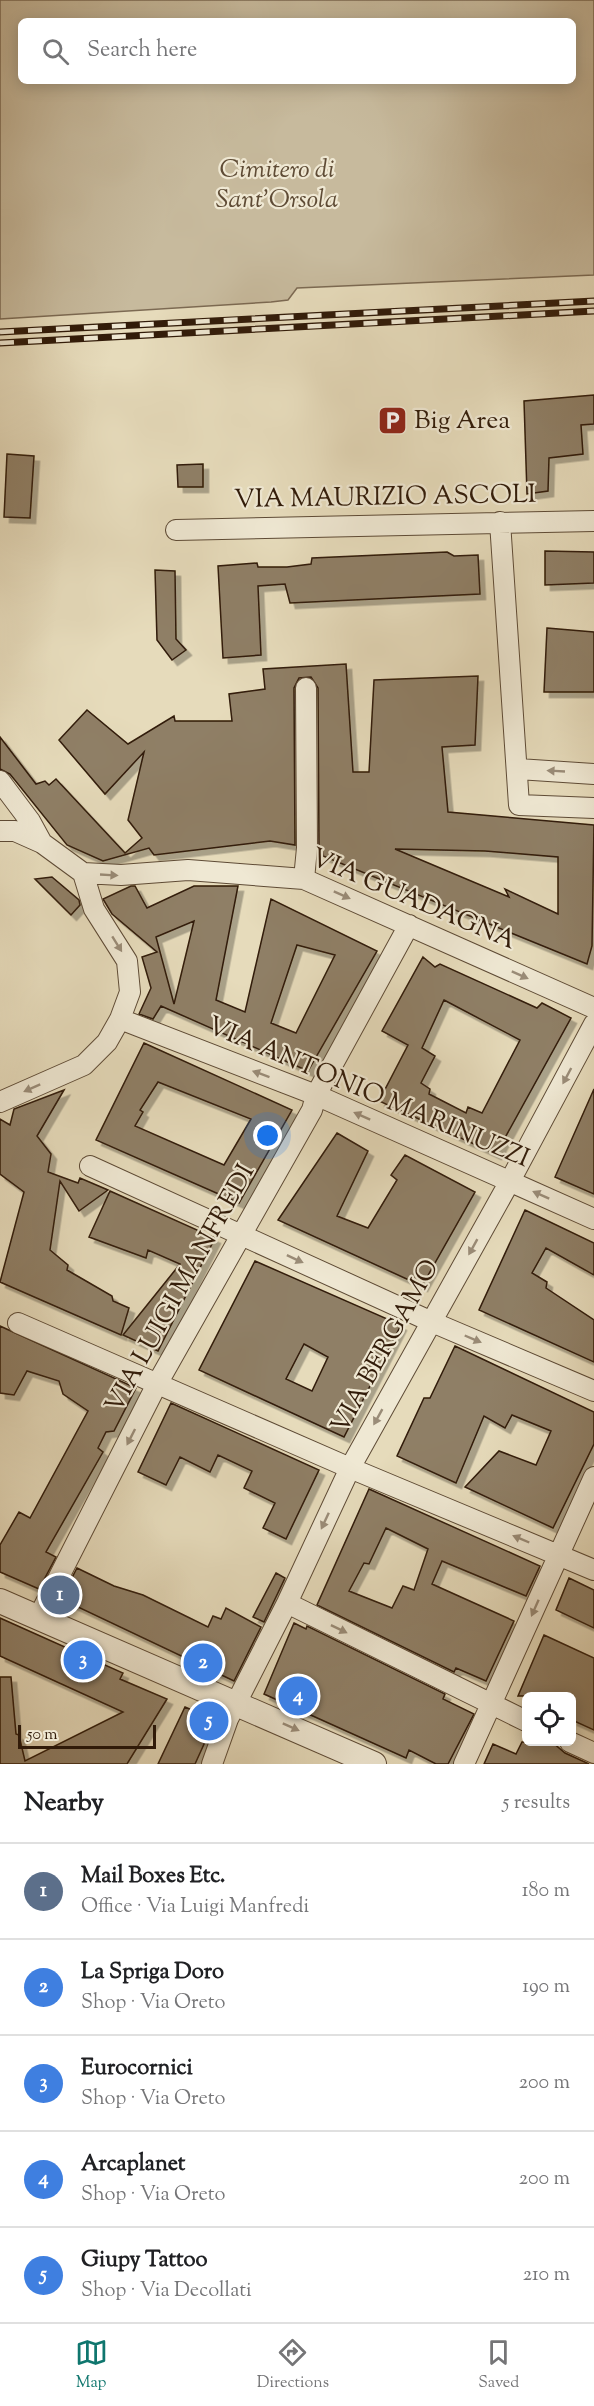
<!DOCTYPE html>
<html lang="en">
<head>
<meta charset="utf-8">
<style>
  body { margin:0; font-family:"Sorts Mill Goudy",serif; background:#f6f6f6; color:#202124 }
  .controls { position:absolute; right:18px; bottom:18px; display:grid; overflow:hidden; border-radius:9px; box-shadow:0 3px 15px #0003 }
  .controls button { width:54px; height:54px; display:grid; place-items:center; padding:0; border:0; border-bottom:2px solid #e0e0e0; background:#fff; color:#202124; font:30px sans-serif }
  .scale { position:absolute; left:18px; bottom:15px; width:138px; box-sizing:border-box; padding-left:6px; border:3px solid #311b09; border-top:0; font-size:16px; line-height:21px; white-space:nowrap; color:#311b09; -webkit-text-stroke:4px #efe8d3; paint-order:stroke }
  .you { position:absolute; left:268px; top:1136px; width:21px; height:21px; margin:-15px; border:4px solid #fff; border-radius:50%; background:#1a73e8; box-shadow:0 0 0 9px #1a73e833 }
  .badge { display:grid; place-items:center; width:39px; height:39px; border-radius:50%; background:#0f766e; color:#fff; font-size:20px; font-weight:700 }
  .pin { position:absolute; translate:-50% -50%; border:3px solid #fff; box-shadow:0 2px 6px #0006 }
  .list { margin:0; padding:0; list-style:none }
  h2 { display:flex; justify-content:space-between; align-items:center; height:78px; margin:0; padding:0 24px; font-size:26px }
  h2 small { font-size:20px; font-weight:400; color:#757577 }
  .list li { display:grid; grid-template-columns:39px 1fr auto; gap:18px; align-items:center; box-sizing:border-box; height:96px; padding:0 24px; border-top:2px solid #e0e0e0 }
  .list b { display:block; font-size:22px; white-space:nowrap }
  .list p { margin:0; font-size:20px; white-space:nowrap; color:#757577 }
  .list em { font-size:20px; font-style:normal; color:#757577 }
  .icon { flex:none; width:33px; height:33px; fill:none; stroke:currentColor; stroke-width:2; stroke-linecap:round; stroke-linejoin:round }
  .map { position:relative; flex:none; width:594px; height:1764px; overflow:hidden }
  .search { position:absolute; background:#fff; box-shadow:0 3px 15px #0003; left:18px; right:18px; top:18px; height:66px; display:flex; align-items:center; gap:15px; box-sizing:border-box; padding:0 21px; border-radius:9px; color:#757577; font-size:22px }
  .sheet { height:558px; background:#fff }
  nav { display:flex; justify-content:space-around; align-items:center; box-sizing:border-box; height:84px; border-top:2px solid #e0e0e0; background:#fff; font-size:16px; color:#757577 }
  nav a { display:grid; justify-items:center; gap:3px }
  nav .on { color:#0f766e }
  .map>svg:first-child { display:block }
</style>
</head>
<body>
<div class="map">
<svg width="594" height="1764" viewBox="0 0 594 1764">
  <defs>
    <filter id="shadow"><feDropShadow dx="5.5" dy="5.5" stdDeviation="0" flood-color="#0004"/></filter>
  </defs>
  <rect width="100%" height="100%" fill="#e6dbbb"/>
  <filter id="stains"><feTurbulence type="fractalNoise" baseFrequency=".00333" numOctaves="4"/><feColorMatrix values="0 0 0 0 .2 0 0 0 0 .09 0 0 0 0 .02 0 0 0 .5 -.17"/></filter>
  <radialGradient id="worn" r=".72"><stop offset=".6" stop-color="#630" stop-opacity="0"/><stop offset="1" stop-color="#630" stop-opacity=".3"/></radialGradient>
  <path fill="#c7ba9d" stroke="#7c6a53" stroke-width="1.5" fill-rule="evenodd" d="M0 0H594V275L297 288 288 300 271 302 0 319ZM21 21H573V81H21Z"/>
  <path fill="#8f7f66" stroke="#311b09" stroke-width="1.5" fill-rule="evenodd" filter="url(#shadow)" d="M594 395V424L581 425 583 454 549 458 548 491 527 494 524 401Z
    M7 454 34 456 30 518 4 517Z
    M203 464V487H178L177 465Z
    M545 551 594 552V583L545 585Z
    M447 552 454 556 478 555 480 594 290 603 285 584 258 586 261 655 223 658 218 566 257 563 258 567H287L311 564 312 558Z
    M155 570 175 571 176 639 186 650 172 660 157 640Z
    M547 628 594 632V692H544Z
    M346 664 353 772H369L374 680 478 676 475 745 442 747 448 812 594 825 592 946 587 964 323 856 322 850 319 849 318 688 311 677 299 678 294 688 295 845 270 841 154 855 149 848 103 861 67 845 10 774 0 769V737L36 784 45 781 49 785 56 779 125 853 142 838 128 820 144 752 105 794 59 740 87 710 128 744 174 716 175 721H232L229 694 265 689 263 669ZM395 849 485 851 558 857V914L505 889 509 897Z
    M52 877 79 900 80 905 71 915 35 879Z
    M131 886H135L147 908 194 886H238L216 1000 245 1012 271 899 377 951 308 1071 161 1006 153 1019 139 1014 151 988 142 957 157 952 112 914 103 899ZM194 921 174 1004 156 937ZM297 945 335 955 296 1033 271 1023Z
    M423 957 435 967 440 964 537 1008 542 1003 571 1018 496 1154 379 1101 408 1045 382 1031ZM444 1000 520 1040 482 1113 468 1107 466 1113 429 1094 430 1089 421 1083 435 1056 422 1048Z
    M144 1043 292 1110 239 1203 96 1140ZM158 1082 251 1119 224 1165 135 1126 143 1112 140 1110Z
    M594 1089V1194L555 1177Z
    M64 1090 37 1136 51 1154 48 1172 78 1183 80 1178 108 1190 79 1211 60 1181 50 1250 68 1265 67 1270 112 1296 113 1301 129 1308 121 1335 0 1282 24 1192 0 1174V1119L10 1125 14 1109Z
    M337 1133 368 1151 337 1216 368 1228 397 1180 391 1175 405 1155 475 1192 422 1286 278 1220Z
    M110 1191 215 1238 158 1351 123 1335 180 1264 148 1250 146 1258 89 1237Z
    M525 1210 594 1243V1275L546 1248 532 1273 547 1282 546 1288 594 1320V1362L479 1310Z
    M255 1261 401 1325 344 1437 199 1370ZM304 1344 328 1357 312 1391 286 1379Z
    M0 1326 136 1388 114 1431 106 1432 98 1448 103 1452 46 1552 56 1557 39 1589 0 1572V1545L19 1512 30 1518 88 1411 63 1394 59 1381 27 1371 14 1395 0 1393Z
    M455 1346 594 1412V1444L553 1528 465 1487 499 1451 536 1465 551 1431 512 1415 505 1428 484 1416 456 1483 397 1456 424 1398H430Z
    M171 1403 319 1470 286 1539 263 1528 275 1503 244 1488 252 1471 218 1455 210 1472 180 1457 166 1485 138 1472Z
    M369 1489 540 1566 526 1596 442 1561 432 1584 514 1621 486 1681 456 1668 454 1672 317 1605ZM386 1528 428 1549 414 1590 403 1586 392 1608 349 1591 364 1563 369 1564Z
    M77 1568 114 1586 143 1595 208 1627 213 1616 221 1619 226 1608 261 1627 234 1681 61 1599Z
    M276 1573 285 1578 264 1622 253 1617Z
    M569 1578 594 1590V1628L556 1610Z
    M0 1618 123 1673 120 1679 167 1699 127 1764H0V1677H11L16 1734 19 1735 25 1761 123 1712 0 1656Z
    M294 1623 306 1629 307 1626 445 1694 443 1699 474 1714 448 1764H436L409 1750 406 1758 264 1694Z
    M544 1635 594 1658V1730L572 1720V1696H518Z
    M185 1707 215 1720 195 1764H158Z
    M522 1742H552L565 1753 589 1764H484L493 1744 516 1754Z"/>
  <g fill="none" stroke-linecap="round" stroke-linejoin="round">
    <defs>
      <path id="minor" d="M500 522 519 805 594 808
        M176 530 594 521
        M518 769 594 774
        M0 781 30 821 42 843
        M0 831H15L42 843 83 873 121 875 188 870 304 879 594 1008
        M304 879 307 848 306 688
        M120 1019 316 1095 594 1219
        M0 1102 84 1065 107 1042 120 1019 130 992 127 961 94 909 83 873
        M90 1166 432 1322 594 1391
        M18 1323 350 1468 594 1570
        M287 1603 526 1721
        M38 1618 157 1384 312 1110 316 1095 409 925
        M570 1742 594 1753
        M212 1764 228 1719 287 1603 350 1468 510 1181 594 1024
        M464 1764 594 1477"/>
      <path id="tertiary" d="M0 1601 374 1764"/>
    </defs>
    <use href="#minor" stroke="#5e4b36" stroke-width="22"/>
    <use href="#tertiary" stroke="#5e4b36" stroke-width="26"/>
    <use href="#minor" stroke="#efe8d3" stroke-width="20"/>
    <use href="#tertiary" stroke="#efe8d3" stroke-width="24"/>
    <defs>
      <path id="rail" d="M0 332 594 301
        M0 343 594 311"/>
    </defs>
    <use href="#rail" stroke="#311b09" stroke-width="7"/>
    <use href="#rail" stroke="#efe8d3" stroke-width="4.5" stroke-dasharray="14" stroke-linecap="butt"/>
  </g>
  <defs><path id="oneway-solid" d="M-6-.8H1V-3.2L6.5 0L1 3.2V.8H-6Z" transform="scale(1.5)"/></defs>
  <g fill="#9a8c78">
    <use href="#oneway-solid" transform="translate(556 771) rotate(-177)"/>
    <use href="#oneway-solid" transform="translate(109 875) rotate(3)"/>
    <use href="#oneway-solid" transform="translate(342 895) rotate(24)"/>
    <use href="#oneway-solid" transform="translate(117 944) rotate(58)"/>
    <use href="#oneway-solid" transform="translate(520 975) rotate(24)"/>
    <use href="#oneway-solid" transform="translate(261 1074) rotate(-160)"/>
    <use href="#oneway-solid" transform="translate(567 1076) rotate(118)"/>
    <use href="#oneway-solid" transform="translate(32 1088) rotate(156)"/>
    <use href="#oneway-solid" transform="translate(362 1116) rotate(-156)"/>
    <use href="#oneway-solid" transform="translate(541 1195) rotate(-156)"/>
    <use href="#oneway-solid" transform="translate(473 1247) rotate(119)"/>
    <use href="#oneway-solid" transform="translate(295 1259) rotate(25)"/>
    <use href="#oneway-solid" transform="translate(473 1339) rotate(23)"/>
    <use href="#oneway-solid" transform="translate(378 1417) rotate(119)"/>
    <use href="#oneway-solid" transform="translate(131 1437) rotate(117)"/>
    <use href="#oneway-solid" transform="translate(325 1521) rotate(115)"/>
    <use href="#oneway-solid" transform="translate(521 1539) rotate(-157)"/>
    <use href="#oneway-solid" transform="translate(535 1608) rotate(114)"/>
    <use href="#oneway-solid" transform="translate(339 1629) rotate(26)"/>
    <use href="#oneway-solid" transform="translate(291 1727) rotate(24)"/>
  </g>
  <defs>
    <symbol id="parking-square" viewBox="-11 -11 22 22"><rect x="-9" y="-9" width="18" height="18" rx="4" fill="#8f2418" stroke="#efe8d3"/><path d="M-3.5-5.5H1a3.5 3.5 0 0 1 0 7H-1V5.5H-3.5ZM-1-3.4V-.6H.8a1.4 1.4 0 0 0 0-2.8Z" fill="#fff"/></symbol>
  </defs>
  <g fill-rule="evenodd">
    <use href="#parking-square" x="376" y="404" width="33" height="33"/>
  </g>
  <g text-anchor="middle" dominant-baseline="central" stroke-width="4.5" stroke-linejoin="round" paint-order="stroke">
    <g font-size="26" font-style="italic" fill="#5e4b35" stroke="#efe8d3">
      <text x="277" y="170">Cimitero di<tspan x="277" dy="30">Sant'Orsola</tspan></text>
    </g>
    <g font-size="26" fill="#311b09" stroke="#efe8d3" text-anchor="start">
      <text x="414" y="421">Big Area</text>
    </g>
    <g font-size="26" fill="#311b09" stroke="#efe8d3">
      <text transform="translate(385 498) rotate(-1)">VIA MAURIZIO ASCOLI</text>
      <text transform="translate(413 900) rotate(23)">VIA GUADAGNA</text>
      <text transform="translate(368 1093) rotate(23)">VIA ANTONIO MARINUZZI</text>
      <text transform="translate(181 1289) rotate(-61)">VIA LUIGI MANFREDI</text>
      <text transform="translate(386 1347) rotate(-61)">VIA BERGAMO</text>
    </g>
  </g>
  <rect width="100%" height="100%" filter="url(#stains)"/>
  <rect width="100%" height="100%" fill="url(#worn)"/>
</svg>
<div class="controls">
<button><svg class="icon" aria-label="locate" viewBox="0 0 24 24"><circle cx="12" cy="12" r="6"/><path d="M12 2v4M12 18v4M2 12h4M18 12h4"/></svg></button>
</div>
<div class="scale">50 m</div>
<div class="you"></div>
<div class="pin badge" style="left:60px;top:1595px;background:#5c6f8a">1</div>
<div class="pin badge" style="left:203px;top:1663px;background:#3f7fe0">2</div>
<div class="pin badge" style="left:83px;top:1660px;background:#3f7fe0">3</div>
<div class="pin badge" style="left:298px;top:1696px;background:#3f7fe0">4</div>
<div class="pin badge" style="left:209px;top:1721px;background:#3f7fe0">5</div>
<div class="search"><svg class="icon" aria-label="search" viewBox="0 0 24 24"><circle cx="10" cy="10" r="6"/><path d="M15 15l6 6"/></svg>Search here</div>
</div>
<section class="sheet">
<h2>Nearby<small>5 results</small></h2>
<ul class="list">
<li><span class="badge" style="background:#5c6f8a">1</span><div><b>Mail Boxes Etc.</b><p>Office · Via Luigi Manfredi</p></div><em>180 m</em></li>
<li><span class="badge" style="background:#3f7fe0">2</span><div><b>La Spriga Doro</b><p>Shop · Via Oreto</p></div><em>190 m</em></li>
<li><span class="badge" style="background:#3f7fe0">3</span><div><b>Eurocornici</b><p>Shop · Via Oreto</p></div><em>200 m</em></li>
<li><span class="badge" style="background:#3f7fe0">4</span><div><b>Arcaplanet</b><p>Shop · Via Oreto</p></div><em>200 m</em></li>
<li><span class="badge" style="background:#3f7fe0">5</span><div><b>Giupy Tattoo</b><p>Shop · Via Decollati</p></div><em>210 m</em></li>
</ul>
</section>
<nav>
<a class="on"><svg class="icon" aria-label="map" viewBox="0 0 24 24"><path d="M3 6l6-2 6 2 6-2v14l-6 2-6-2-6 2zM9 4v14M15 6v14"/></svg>Map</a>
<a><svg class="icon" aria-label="directions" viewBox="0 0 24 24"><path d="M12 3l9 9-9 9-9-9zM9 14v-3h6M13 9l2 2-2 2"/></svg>Directions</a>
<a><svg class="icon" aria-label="saved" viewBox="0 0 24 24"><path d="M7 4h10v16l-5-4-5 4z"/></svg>Saved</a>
</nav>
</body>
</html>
